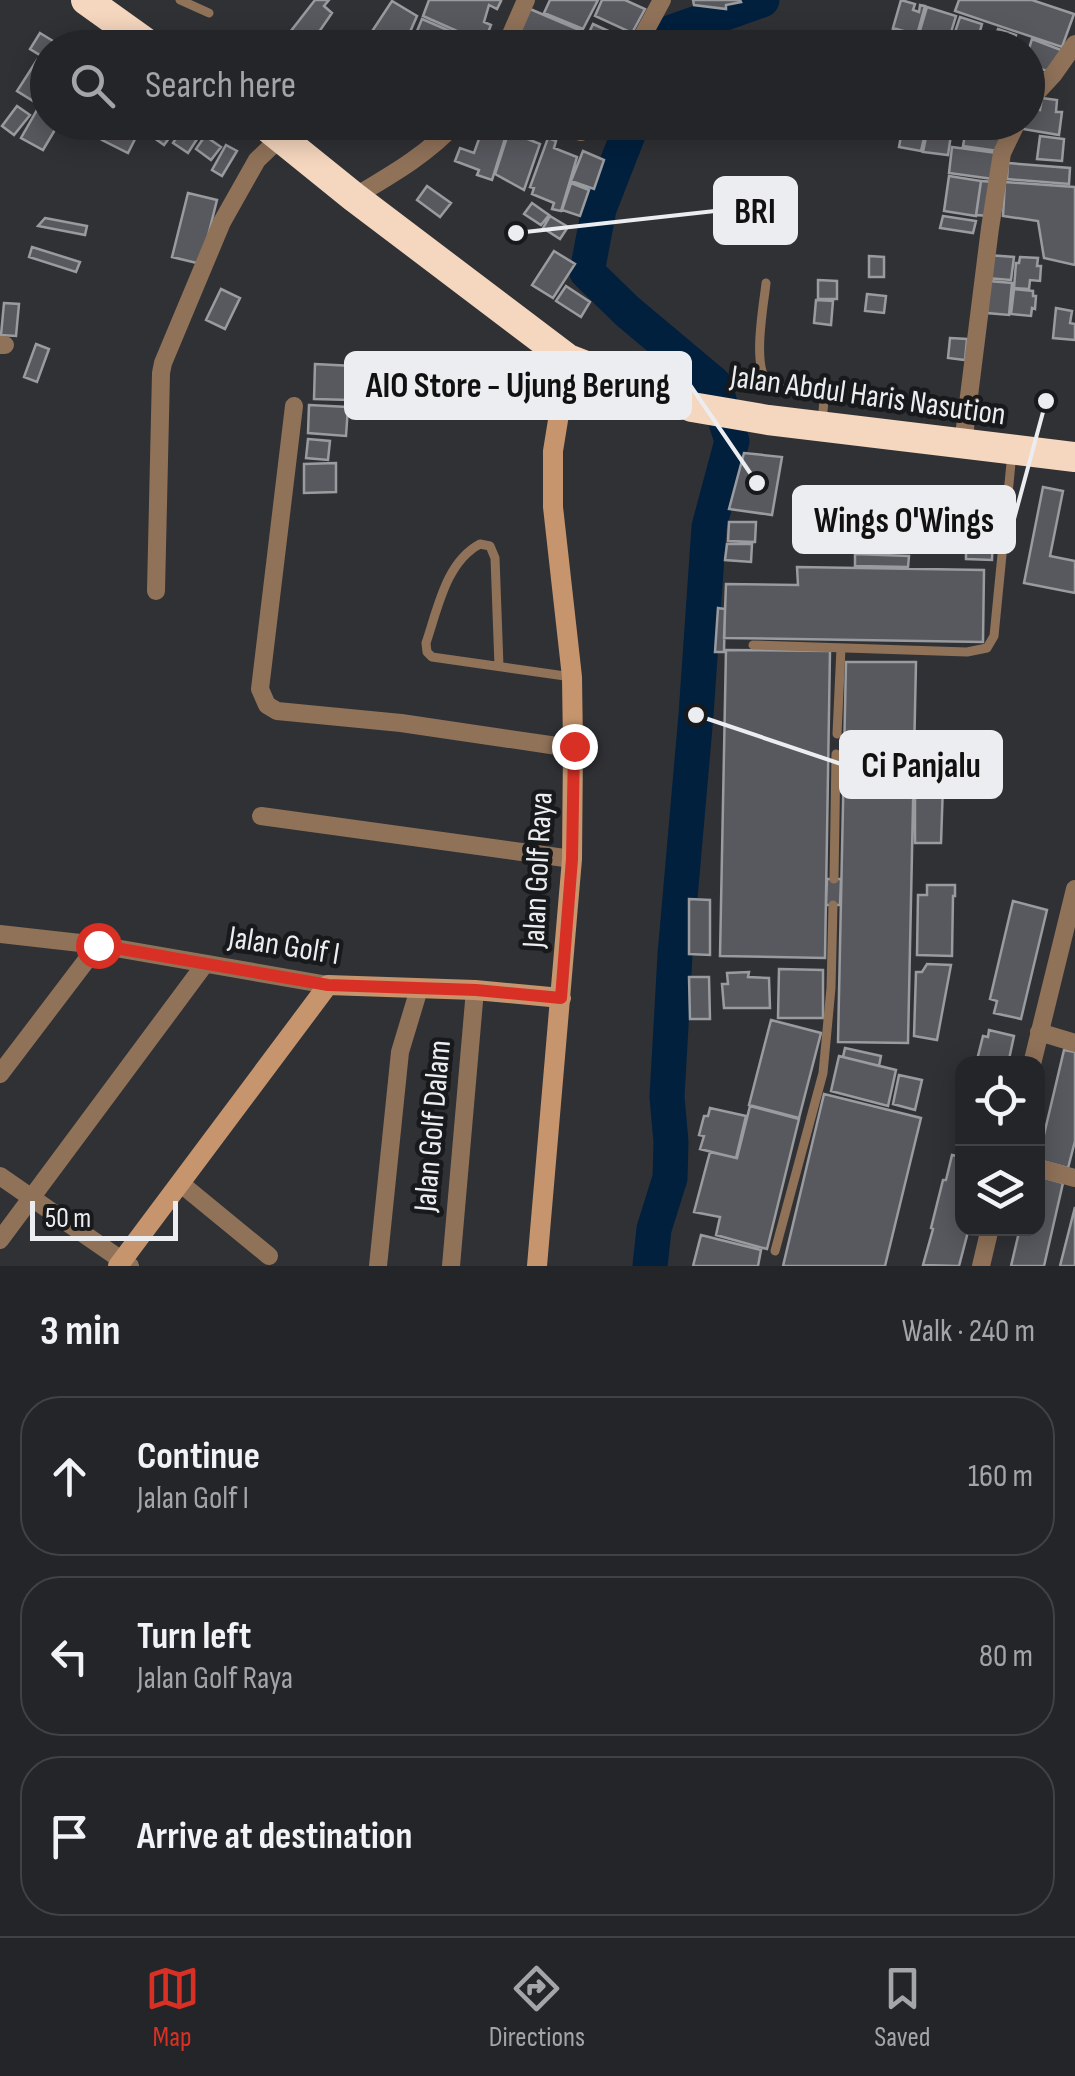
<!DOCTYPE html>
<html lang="en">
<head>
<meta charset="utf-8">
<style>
  body { margin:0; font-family:"Sofia Sans Condensed",sans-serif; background:#303134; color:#f1f3f6 }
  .controls { position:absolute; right:30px; bottom:30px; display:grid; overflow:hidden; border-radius:20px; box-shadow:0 5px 25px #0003 }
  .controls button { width:90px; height:90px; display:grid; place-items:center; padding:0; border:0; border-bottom:2px solid #414245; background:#242528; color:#f1f3f6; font:50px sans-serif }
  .scale { position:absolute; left:30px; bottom:25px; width:148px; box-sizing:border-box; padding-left:10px; border:5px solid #ecedf0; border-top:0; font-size:28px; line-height:35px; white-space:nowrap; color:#ecedf0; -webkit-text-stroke:8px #18191b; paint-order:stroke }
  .stop { position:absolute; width:30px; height:30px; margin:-22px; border:8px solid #d93025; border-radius:50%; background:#fff }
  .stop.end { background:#d93025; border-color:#fff; box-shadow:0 2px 10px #0008 }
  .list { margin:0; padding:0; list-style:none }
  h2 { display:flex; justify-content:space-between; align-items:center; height:130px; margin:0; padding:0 40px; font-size:42px }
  h2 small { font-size:32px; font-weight:400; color:#a3a5a8 }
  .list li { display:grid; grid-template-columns:65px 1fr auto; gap:30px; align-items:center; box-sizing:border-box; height:160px; margin:0 20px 20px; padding:0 20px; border:2px solid #414245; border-radius:40px }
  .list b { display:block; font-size:38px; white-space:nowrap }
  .list p { margin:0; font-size:32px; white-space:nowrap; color:#a3a5a8 }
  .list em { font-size:32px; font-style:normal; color:#a3a5a8 }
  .icon { flex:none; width:55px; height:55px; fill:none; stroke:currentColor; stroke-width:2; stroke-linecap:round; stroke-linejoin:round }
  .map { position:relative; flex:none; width:1075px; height:1266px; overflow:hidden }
  .search { position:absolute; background:#242528; box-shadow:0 5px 25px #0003; left:30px; right:30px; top:30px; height:110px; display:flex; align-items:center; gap:25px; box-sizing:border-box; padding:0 35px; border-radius:55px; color:#a3a5a8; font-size:38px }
  .sheet { height:670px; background:#242528 }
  nav { display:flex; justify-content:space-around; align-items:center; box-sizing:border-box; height:140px; border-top:2px solid #414245; background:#242528; font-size:28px; color:#a3a5a8 }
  nav a { display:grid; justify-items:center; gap:5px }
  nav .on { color:#d93025 }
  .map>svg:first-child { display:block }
</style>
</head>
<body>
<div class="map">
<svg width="1075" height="1266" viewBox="0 0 1075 1266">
  <rect width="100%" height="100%" fill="#303135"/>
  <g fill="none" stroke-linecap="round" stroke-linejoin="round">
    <path stroke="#00203e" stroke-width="35" d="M665 48 672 32 762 0
      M633 122 599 209 587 272 627 311 714 384 732 441 709 527 696 715 675 955 667 1097 671 1142 670 1178 654 1229 650 1266"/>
  </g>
  <path fill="#58595e" stroke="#999b9f" stroke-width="2.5" d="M315 0H329L324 6 332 13 308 48H304L287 36Z
    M429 0H499L501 1 497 9 489 5 484 22 491 25 484 43 423 16Z
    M550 0H598L583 29 544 13Z
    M602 0H625L645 9 632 33 595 16Z
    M693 0H740L741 2 726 5V9L694 5Z
    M901 0 915 4 913 10 919 12 920 5 925 6 917 35 893 28Z
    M959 0H1032L1074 14 1062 47 955 11Z
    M392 1 417 16 403 48H361Z
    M927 7 956 16 948 42 919 34Z
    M530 9 584 32 577 48H526L531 36 520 31Z
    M960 17 982 24 975 48H961L951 44Z
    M422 19 466 38 462 48H410Z
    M593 24 628 40 625 48H582Z
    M893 29 917 36 914 48H888Z
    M998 29 1016 35 1012 48H992Z
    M40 33 58 44 55 48H48V60L30 49Z
    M1032 39 1061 50 1052 73 1028 64V52Z
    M37 60 48 66 46 109 17 91Z
    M1042 98 1057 100 1056 112H1062L1059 135 1023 129 1024 122H1028V108L1040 110Z
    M17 106 30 115 14 135 2 126Z
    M37 110 48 116V122L59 123 43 150 21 138Z
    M111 122 143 123 128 153 102 140Z
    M154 122H181L164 145 147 133Z
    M187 122H192L203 130 188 153 173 143Z
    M966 122H1007L1004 134 966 126Z
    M484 125 507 132 492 180 477 175 479 170 455 161 460 148 474 153Z
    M511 125 522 129 520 136 540 144 524 190 495 174Z
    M903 125 919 127 917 137 924 138 921 151 899 147Z
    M937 126 952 128 948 155 923 152 926 137 934 138Z
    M966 129 1001 135 998 151 963 146Z
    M205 136 221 147 211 160 196 149Z
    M1040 136 1064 139 1062 161 1037 159Z
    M548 138 556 141 554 148 577 157 561 211 552 209 554 203 532 194 534 188 530 187Z
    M226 145 237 151 222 176 212 170Z
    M952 147 997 153 993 179 949 173Z
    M583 151 604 160 594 189 571 181Z
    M1008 163 1070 168 1069 184 1007 179Z
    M949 176 981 181 976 216 944 211Z
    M981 181 994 182 989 216 976 215Z
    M1005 182 1075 187V265L1044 258 1038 221 1003 216Z
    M571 183 589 190 580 216 562 210Z
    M427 186 451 203 440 217 417 200Z
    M188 193 217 200 201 264 172 257Z
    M532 203 549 215 541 225 524 214Z
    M550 216 568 227 560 239 543 228Z
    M943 216 976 221 973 233 940 228Z
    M45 218 87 226 85 235 38 226Z
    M32 247 80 262 76 272 29 257Z
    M554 251 575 264 553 298 532 285Z
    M988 255 1014 257 1011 280 986 278Z
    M869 256 884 257V277H869Z
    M1020 257 1038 258 1037 266H1041L1040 281 1030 280 1029 289 1014 288 1016 263H1019Z
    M818 280 837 281V299H818Z
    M989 281 1012 283 1009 315 987 313Z
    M566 286 590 302 581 317 556 301Z
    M221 289 240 298 225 329 206 320Z
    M1014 289 1033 291V296H1036L1035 309 1032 308 1031 316 1011 314Z
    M867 294 886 296 884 313 865 311Z
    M816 300 833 301 831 325 814 323Z
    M4 303 19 304 16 336 1 335Z
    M1056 308 1072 311 1070 323 1075 324V340L1053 338Z
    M950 338 967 339 965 360 948 358Z
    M36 344 49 349 37 382 24 377Z
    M315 364 353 366 351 400 314 399Z
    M309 405 348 407 346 436 308 433Z
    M308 439 330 441 328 460 306 458Z
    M744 453 782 457 772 515 729 509Z
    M336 463V492L304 493V464Z
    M1043 487 1063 491 1050 556 1075 561V593L1024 583Z
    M729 522H756L755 542 728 541Z
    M966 532 993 533 992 560 966 559Z
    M727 544H752L751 562 725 560Z
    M855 554 909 556 908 567 855 566Z
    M797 567 984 570 983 642 724 638 726 584 798 585Z
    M718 608 725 609 724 652H715Z
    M726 650 830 651 825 958 720 956Z
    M846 662H916L908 1043 838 1042Z
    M943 785 941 843H915V786Z
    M827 879H841L840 905H826Z
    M927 885H955V896H953L952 956 917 955 918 895H927Z
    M689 899 710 900V955L689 954Z
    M1013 901 1047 910 1021 1019 994 1013 997 1001 990 999Z
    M927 964 951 965 937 1040 914 1036 916 972H922Z
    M779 969 823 970V1018H778Z
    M749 972 748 977 769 978 770 1008H724L722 984H728L727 973Z
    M689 977H709L710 1019H690Z
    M771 1020 821 1033 799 1118 749 1105Z
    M989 1030 1014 1036 1008 1064H976L983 1036 988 1037Z
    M845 1048 881 1056 879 1066 843 1057Z
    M1064 1050 1075 1052V1141L1068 1168 1038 1160Z
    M839 1056 896 1070 888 1106 831 1091Z
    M899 1075 922 1080 915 1110 893 1104Z
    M824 1094 921 1118 885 1266H783Z
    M750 1106 799 1119 767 1249 716 1235 720 1217 694 1212 710 1152 737 1158Z
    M710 1108 746 1116 736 1158 700 1149 704 1136 699 1135 704 1116H708Z
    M952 1155 962 1157V1228H969L959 1266 923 1265 933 1229 931 1228 943 1180H946Z
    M1038 1176 1063 1183 1044 1266H1011L1020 1228H1038Z
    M1075 1207V1266H1060Z
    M701 1235 761 1250 758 1266H693Z"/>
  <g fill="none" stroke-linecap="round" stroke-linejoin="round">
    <path stroke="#907259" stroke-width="9" d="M180 0 209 13
      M766 283C764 304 750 373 771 385 781 390 807 392 819 394L824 401 822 421
      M753 645 967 652 987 648 994 636 1012 453
      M499 666 495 558 490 546 480 544C446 562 438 608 426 643L427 652 432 657 572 677
      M837 734 841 648
      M834 879 836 754
      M775 1251 823 1073 831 988 833 905"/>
    <path stroke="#907259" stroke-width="18" d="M505 48 526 0
      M636 48 662 0
      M1028 102 1053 75 1075 44
      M554 122 581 132 600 122
      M354 197C391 175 428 154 457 122
      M0 345H5
      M294 406 260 689 267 705 277 711 401 723 564 747 573 746
      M963 444 990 228 1002 153 1017 122
      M156 591 161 373 163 363 222 222 257 160 281 137
      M261 816 572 859
      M0 934 98 945 328 985
      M1039 1032 1075 1043
      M1032 1064 1075 889
      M0 1074 98 945
      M1038 1168 1075 1178
      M0 1176 130 1266
      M180 1183 269 1256
      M0 1240 205 964
      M378 1266 400 1052 419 989
      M451 1266 475 990
      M981 1266 990 1228"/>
    <path stroke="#c6956e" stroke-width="20" d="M118 1266 328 985 475 990 561 998
      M537 1266 572 859 573 746 572 677 553 507V451L568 359"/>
    <path stroke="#f5d6be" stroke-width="30" d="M86 0 153 48
      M261 122 354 197 568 359 692 407 768 420 1075 457"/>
  </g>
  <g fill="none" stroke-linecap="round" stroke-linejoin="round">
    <path stroke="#d93025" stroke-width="12" d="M98 945 328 985 476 990 561 998 572 859 574 746"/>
  </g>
  <g text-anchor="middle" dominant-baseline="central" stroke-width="9" stroke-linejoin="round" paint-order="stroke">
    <g font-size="32" fill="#ecedf0" stroke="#18191b">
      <text transform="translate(868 396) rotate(8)">Jalan Abdul Haris Nasution</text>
      <text transform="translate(538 870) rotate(-87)">Jalan Golf Raya</text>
      <text transform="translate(284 946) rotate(9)">Jalan Golf I</text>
      <text transform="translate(433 1126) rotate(-85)">Jalan Golf Dalam</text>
    </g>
  </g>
  <path fill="none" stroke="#ecedf0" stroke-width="4" d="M516 233L715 211M757 483L690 385M1046 401L1014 519M696 715L841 764"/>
  <g fill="#ecedf0" stroke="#18191b" stroke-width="4">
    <circle cx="516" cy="233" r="10"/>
    <circle cx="757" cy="483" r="10"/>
    <circle cx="1046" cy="401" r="10"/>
    <circle cx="696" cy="715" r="10"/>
  </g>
  <g fill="#ecedf0" stroke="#ecedf0" stroke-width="4">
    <rect x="715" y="178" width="81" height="65" rx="10"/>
    <rect x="346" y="353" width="344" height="65" rx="10"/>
    <rect x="794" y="487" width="220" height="65" rx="10"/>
    <rect x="841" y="732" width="160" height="65" rx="10"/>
  </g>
  <g font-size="35" text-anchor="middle" font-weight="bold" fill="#111">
    <text x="755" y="223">BRI</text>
    <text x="518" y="397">AIO Store - Ujung Berung</text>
    <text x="904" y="532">Wings O'Wings</text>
    <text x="921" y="777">Ci Panjalu</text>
  </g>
</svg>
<div class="controls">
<button><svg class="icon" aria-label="locate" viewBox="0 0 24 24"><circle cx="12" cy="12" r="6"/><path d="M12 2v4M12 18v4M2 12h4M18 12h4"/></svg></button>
<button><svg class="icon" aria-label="layers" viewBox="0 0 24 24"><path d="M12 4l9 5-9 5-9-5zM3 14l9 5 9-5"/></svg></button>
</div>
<div class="scale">50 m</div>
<div class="stop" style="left:98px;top:945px"></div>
<div class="stop end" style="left:574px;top:746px"></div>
<div class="search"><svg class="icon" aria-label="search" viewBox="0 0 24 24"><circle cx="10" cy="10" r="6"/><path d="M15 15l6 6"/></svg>Search here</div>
</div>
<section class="sheet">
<h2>3 min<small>Walk · 240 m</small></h2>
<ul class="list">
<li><svg class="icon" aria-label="ahead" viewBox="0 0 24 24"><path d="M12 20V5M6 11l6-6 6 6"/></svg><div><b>Continue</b><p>Jalan Golf I</p></div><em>160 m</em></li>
<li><svg class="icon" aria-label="left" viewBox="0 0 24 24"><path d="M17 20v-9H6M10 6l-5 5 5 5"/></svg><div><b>Turn left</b><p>Jalan Golf Raya</p></div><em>80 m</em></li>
<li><svg class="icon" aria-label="arrive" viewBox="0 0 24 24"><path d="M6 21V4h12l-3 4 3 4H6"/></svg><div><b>Arrive at destination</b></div></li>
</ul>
</section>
<nav>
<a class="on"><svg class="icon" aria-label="map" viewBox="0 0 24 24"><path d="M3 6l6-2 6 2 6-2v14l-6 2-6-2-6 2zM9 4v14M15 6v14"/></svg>Map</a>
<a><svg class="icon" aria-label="directions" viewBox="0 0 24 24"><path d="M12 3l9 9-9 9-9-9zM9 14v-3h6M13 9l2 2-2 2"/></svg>Directions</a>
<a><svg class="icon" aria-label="saved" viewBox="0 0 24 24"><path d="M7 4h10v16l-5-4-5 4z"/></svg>Saved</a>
</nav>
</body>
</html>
